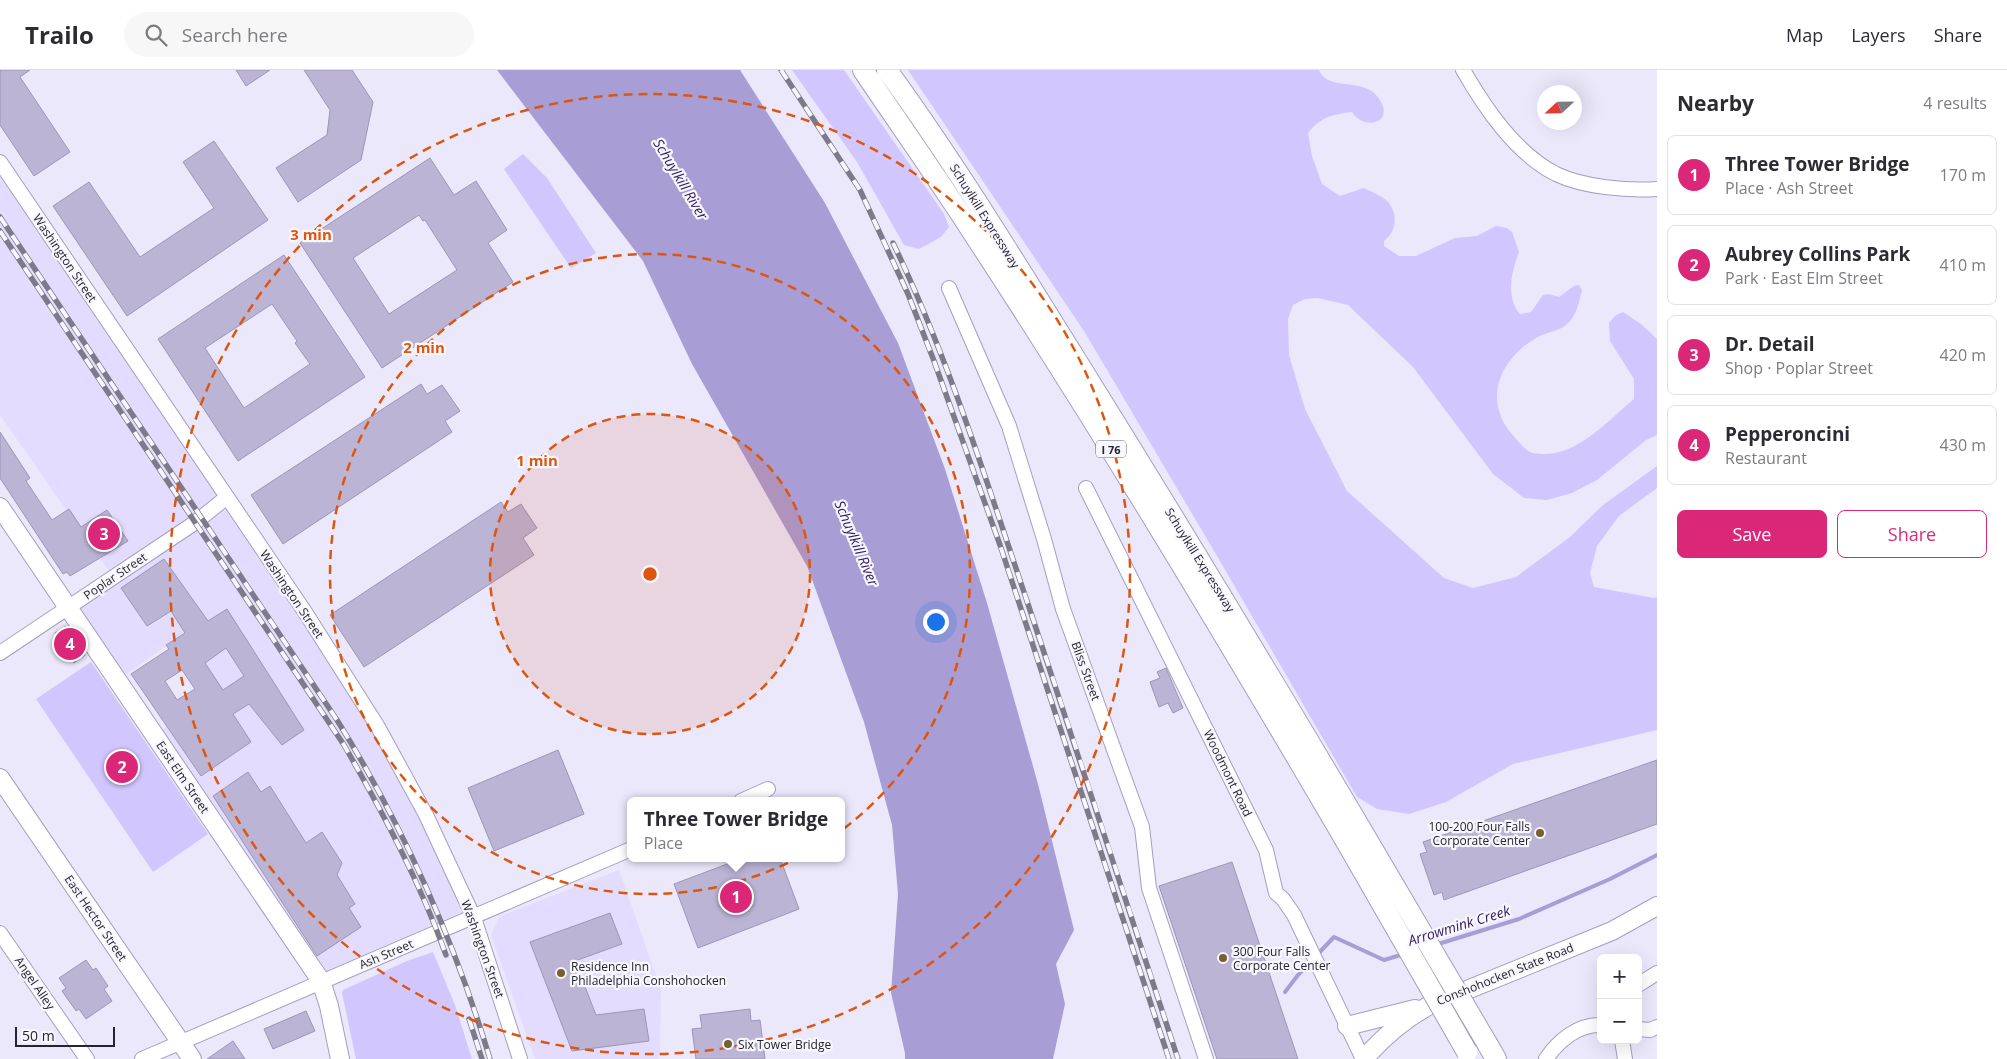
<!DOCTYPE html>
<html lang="en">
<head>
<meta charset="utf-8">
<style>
  body { margin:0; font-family:"Open Sans",sans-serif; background:#f7f7f7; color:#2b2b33 }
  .controls { position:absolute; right:15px; bottom:15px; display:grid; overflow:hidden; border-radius:8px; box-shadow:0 5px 20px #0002 }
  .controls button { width:45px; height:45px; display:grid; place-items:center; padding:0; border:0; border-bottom:1px solid #e1e1e2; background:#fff; color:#2b2b33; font:25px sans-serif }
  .compass { position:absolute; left:1537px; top:15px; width:45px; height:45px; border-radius:50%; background:#fff; box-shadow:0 5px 20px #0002; rotate:248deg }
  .scale { position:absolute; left:15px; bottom:12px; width:100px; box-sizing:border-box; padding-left:5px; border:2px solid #25232f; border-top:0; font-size:14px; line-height:18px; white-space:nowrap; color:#25232f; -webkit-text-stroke:4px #f8f7fe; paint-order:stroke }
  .you { position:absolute; left:935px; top:551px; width:18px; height:18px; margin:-12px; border:4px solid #fff; border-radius:50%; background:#1a73e8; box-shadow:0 0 0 8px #1a73e833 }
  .badge { display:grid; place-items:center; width:32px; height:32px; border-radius:50%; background:#db2777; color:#fff; font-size:16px; font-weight:700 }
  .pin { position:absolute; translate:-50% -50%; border:2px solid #fff; box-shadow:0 1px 5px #0006 }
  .popup { position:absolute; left:627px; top:727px; width:218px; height:65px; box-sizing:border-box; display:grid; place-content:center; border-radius:8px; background:#fff; filter:drop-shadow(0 1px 4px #0005); font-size:16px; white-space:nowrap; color:#7c7c81 }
  .popup b { font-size:19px; color:#2b2b33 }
  .popup::after { content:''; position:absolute; left:50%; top:100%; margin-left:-10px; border:10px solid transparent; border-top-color:#fff }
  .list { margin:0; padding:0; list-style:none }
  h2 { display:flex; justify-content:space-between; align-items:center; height:65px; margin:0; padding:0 20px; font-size:21px }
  h2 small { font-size:16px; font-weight:400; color:#7c7c81 }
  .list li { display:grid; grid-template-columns:32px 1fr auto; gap:15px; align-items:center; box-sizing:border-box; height:80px; margin:0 10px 10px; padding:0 10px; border:1px solid #e1e1e2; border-radius:8px }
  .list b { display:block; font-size:19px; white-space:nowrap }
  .list p { margin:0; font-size:16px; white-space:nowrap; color:#7c7c81 }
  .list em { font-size:16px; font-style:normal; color:#7c7c81 }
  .actions { display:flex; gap:10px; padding:15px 20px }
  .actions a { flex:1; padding:11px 0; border:1px solid #db2777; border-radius:8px; text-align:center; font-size:18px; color:#db2777 }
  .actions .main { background:#db2777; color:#fff }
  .icon { flex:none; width:28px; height:28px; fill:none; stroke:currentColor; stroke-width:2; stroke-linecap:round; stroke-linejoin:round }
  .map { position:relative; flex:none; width:1657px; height:989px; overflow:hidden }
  header { display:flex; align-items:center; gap:30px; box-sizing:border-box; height:70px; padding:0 25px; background:#fff; border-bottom:1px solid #e1e1e2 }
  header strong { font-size:24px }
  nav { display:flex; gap:28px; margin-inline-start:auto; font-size:18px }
  .search { width:350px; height:45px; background:#f7f7f7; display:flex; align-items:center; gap:12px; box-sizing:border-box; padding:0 18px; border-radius:28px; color:#7c7c81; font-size:19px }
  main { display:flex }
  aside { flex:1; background:#fff }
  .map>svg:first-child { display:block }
</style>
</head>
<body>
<header>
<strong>Trailo</strong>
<div class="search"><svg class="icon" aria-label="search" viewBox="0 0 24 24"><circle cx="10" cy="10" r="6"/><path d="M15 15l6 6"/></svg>Search here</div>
<nav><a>Map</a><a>Layers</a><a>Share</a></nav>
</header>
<main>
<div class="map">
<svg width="1657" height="989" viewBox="0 0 1657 989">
  <rect width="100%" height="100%" fill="#ebe8fc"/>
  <path fill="#e3dcfe" d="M0 92 378 657 474 848 321 911 154 665 203 632 166 576 117 611 68 538 111 504 0 345Z
    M619 800 661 920 660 986 658 989H535L491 865 500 846Z"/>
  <path fill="#d2c6fe" d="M792 0H844L944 144 949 157 941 167 919 179 904 175 857 92Z
    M908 0H1319C1327 21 1362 8 1376 25 1399 51 1365 63 1352 42 1332 45 1322 46 1308 63L1312 86 1322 114 1340 126 1364 118C1372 122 1382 126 1388 132 1399 145 1396 162 1384 171V176L1399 186H1416L1455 168 1477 166 1496 156 1507 158 1512 162 1519 182C1512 200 1505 227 1520 244L1531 242 1543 225 1549 224 1559 227 1574 216 1579 215 1582 220C1579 231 1577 246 1567 254 1559 262 1545 262 1536 268 1500 289 1483 329 1511 363 1517 370 1523 378 1530 382 1533 384 1538 383 1541 384 1578 386 1607 351 1634 329V309L1610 271 1609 253 1616 245 1623 242 1641 254 1657 269V365L1646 370 1597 410 1572 423 1547 430 1524 428 1493 404 1413 297 1348 235 1318 228 1305 229 1293 235 1288 249 1289 285 1305 339 1347 421 1444 508 1473 518 1516 507 1570 467 1603 435 1657 396V418L1619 446 1597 476 1590 503 1594 517 1654 528 1657 527V660L1513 694 1446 732 1409 744 1377 739 1357 727 1220 491 1084 261Z
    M523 84 547 108 596 183 571 198 504 99Z
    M91 592 208 764 153 802 36 629Z
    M433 882 455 935 472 989H356L342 923 343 920 407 891Z"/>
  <path fill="#a99dd5" d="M497 0H740L825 133 898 273 945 399 987 533 1038 714 1074 860 1056 894 1065 934 1053 989H905V983L891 923 898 824 892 755 864 652 807 496 692 294 643 191Z"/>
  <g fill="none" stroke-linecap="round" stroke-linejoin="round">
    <path stroke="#a99dd5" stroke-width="4" d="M1435 875 1519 849 1610 809 1657 785
      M1285 922 1298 905 1334 867 1384 890 1404 884"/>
  </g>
  <path fill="#bbb4d5" stroke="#9c96b6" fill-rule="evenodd" d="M0 0H30L20 7 70 82 34 106 0 55Z
    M236 0H270L246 16Z
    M304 0H352L373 32 361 90 298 132 276 98 327 65 330 40Z
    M214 71 268 150 127 246 53 136 89 112 140 187 214 138 183 92Z
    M430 88 454 125 476 111 507 160 488 173 513 212 382 298 300 173ZM419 145 423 151 425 150 457 200 389 244 353 188Z
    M284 185 365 307 238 391 158 269ZM272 234 297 271 295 273 310 294 244 338 205 278Z
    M421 314 427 324 442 315 460 341 445 351 452 362 283 474 251 425Z
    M0 362 30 408 26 411 52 450 69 439 81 457 107 440 128 471 70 506 67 502 63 504 0 408Z
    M501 432 508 442 521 434 537 458 523 468 534 485 364 597 330 545Z
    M164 489 208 551 227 539 304 660 282 675 249 634 233 644 251 672 201 706 131 604 169 579 166 575 185 563 171 541 147 556 121 518ZM226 578 244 606 223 620 205 593ZM182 600 195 619 177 630 165 611Z
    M66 556 85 585 74 593 55 563Z
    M1166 598 1183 638 1173 643 1168 633 1159 637 1150 612 1160 608 1157 602Z
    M558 680 584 744 494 781 468 718Z
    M1657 690V754L1444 830 1442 822 1434 825 1420 784 1427 782 1423 772Z
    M248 702 261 722 270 716 306 773 322 762 342 793 337 805 355 834 349 838 361 857 317 886 213 726Z
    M743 788H780L799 839 698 878 674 814Z
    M1232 792 1242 822 1298 989H1217L1159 816Z
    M610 843 622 874 575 891 596 945 644 939 649 971 572 981 530 872Z
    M86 890 93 900 96 898 108 916 104 919 112 931 86 949 79 939 76 941 62 921 66 918 59 908Z
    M750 939 751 951 760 950 765 989H696L692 959 702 958 700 945Z
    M306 941 315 961 273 979 264 959Z
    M233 971 245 989H207Z"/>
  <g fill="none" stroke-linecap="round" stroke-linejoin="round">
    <defs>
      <path id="minor" d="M1463 0C1485 38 1515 83 1556 104 1583 117 1627 121 1657 119
        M0 92 305 542 378 657 426 745 474 848 520 989
        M949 218 1009 356 1044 469 1063 539 1142 757 1149 818 1206 989
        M1086 418 1266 780 1276 823 1283 829 1294 845 1363 989
        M0 583 196 452 227 427
        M741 731 768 719
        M0 863 87 989
        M1638 915 1657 903
        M1638 959 1650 960 1657 957
        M1622 970 1625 989
        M142 989 631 779
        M1546 989C1558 971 1578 954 1601 955"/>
      <path id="major" d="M0 437 321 911 329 936 340 989
        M0 708 192 989
        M1347 956 1415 939
        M1364 989C1383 967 1404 949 1430 935L1612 861 1657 836"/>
      <path id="highway" d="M863 0C900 55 939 110 975 166 1104 363 1225 565 1344 768
        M887 0C961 102 1026 210 1093 317 1184 463 1273 611 1361 759
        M1488 975 1496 989"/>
    </defs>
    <use href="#minor" stroke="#a49ebe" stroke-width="16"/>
    <use href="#major" stroke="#a49ebe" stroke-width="20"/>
    <use href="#highway" stroke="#a49ebe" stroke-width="22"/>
    <use href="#minor" stroke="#fff" stroke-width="14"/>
    <use href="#major" stroke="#fff" stroke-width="18"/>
    <use href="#highway" stroke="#fff" stroke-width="20"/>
    <defs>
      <path id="rail" d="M781 0 860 120 908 224 934 291 1000 475 1169 989
        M0 147 337 650C403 756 454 869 490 989
        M0 161 344 675C383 743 420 812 446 885
        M893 173C948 287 986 410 1027 531 1078 683 1128 836 1178 989
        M469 949 482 989"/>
    </defs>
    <use href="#rail" stroke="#7d7b8a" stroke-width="5.5"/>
    <use href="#rail" stroke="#f8f7fe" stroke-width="4" stroke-dasharray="11" stroke-linecap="butt"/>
    <defs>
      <path id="highway-bridge" d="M1361 759 1488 975
        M1344 768 1467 982"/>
    </defs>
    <use href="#highway-bridge" stroke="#a49ebe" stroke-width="22" stroke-linecap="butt"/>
    <use href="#highway-bridge" stroke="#fff" stroke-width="20"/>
  </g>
  <circle cx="650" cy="504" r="160" fill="#de560e" fill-opacity=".12"/>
  <g fill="none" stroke="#de560e" stroke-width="2.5" stroke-dasharray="9 6">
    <circle cx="650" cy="504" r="160"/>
    <circle cx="650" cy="504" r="320"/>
    <circle cx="650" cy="504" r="480"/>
  </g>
  <g fill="#766030" stroke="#f8f7fe" stroke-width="2">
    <circle cx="1540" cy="763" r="5"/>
    <circle cx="1223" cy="888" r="5"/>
    <circle cx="561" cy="903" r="5"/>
    <circle cx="728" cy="974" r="5"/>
  </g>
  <g text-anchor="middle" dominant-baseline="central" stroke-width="4.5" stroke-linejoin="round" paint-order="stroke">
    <rect fill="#f8f7fe" stroke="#64636d" stroke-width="1" x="1096" y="370.5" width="30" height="17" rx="4"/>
    <g font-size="11" font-weight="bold" fill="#25232f">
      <text x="1111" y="379">I 76</text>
    </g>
    <g font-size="12" fill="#25232f" stroke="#f8f7fe">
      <text transform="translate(985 146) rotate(58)">Schuylkill Expressway</text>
      <text transform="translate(65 188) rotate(56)">Washington Street</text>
      <text transform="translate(1200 490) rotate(58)">Schuylkill Expressway</text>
      <text transform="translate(115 506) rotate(-34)">Poplar Street</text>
      <text transform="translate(292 524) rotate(56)">Washington Street</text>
      <text transform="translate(1086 601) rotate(70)">Bliss Street</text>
      <text transform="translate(1228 703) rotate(64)">Woodmont Road</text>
      <text transform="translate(183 707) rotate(56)">East Elm Street</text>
      <text transform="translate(96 848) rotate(56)">East Hector Street</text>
      <text transform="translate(483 879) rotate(70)">Washington Street</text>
      <text transform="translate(386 884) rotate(-23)">Ash Street</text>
      <text transform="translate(1505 904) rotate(-22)">Conshohocken State Road</text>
      <text transform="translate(35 913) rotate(56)">Angel Alley</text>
    </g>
    <g font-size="12" fill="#25232f" stroke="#f8f7fe" text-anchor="start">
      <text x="1530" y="756" text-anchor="end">100-200 Four Falls<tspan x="1530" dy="14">Corporate Center</tspan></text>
      <text x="1233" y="881">300 Four Falls<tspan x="1233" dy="14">Corporate Center</tspan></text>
      <text x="571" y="896">Residence Inn<tspan x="571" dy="14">Philadelphia Conshohocken</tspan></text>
      <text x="738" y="974">Six Tower Bridge</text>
    </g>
    <g font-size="14" font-style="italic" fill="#362062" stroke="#f8f7fe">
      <text transform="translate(681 109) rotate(59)">Schuylkill River</text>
      <text transform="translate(857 473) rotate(67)">Schuylkill River</text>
      <text transform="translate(1459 855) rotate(-17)">Arrowmink Creek</text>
    </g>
  </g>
  <circle cx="650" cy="504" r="8" fill="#de560e" stroke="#f8f7fe" stroke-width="2.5"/>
  <g font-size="15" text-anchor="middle" font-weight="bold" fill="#de560e" stroke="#f8f7fe" stroke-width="4.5" stroke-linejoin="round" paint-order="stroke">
    <text x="311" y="170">3 min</text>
    <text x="424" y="283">2 min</text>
    <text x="537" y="396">1 min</text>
  </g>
</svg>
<div class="controls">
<button>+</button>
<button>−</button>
</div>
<svg class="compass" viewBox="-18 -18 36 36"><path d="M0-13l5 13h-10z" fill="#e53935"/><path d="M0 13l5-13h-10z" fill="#7c7c81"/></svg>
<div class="scale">50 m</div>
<div class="you"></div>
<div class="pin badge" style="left:736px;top:827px">1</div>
<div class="popup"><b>Three Tower Bridge</b>Place</div>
<div class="pin badge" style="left:122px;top:697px">2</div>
<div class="pin badge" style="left:104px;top:464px">3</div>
<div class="pin badge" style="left:70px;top:574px">4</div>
</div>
<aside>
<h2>Nearby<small>4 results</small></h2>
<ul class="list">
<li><span class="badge">1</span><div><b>Three Tower Bridge</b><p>Place · Ash Street</p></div><em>170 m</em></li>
<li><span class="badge">2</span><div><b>Aubrey Collins Park</b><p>Park · East Elm Street</p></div><em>410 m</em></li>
<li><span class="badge">3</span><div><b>Dr. Detail</b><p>Shop · Poplar Street</p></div><em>420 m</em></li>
<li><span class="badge">4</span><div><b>Pepperoncini</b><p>Restaurant</p></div><em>430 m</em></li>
</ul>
<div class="actions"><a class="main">Save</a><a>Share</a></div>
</aside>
</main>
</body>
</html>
